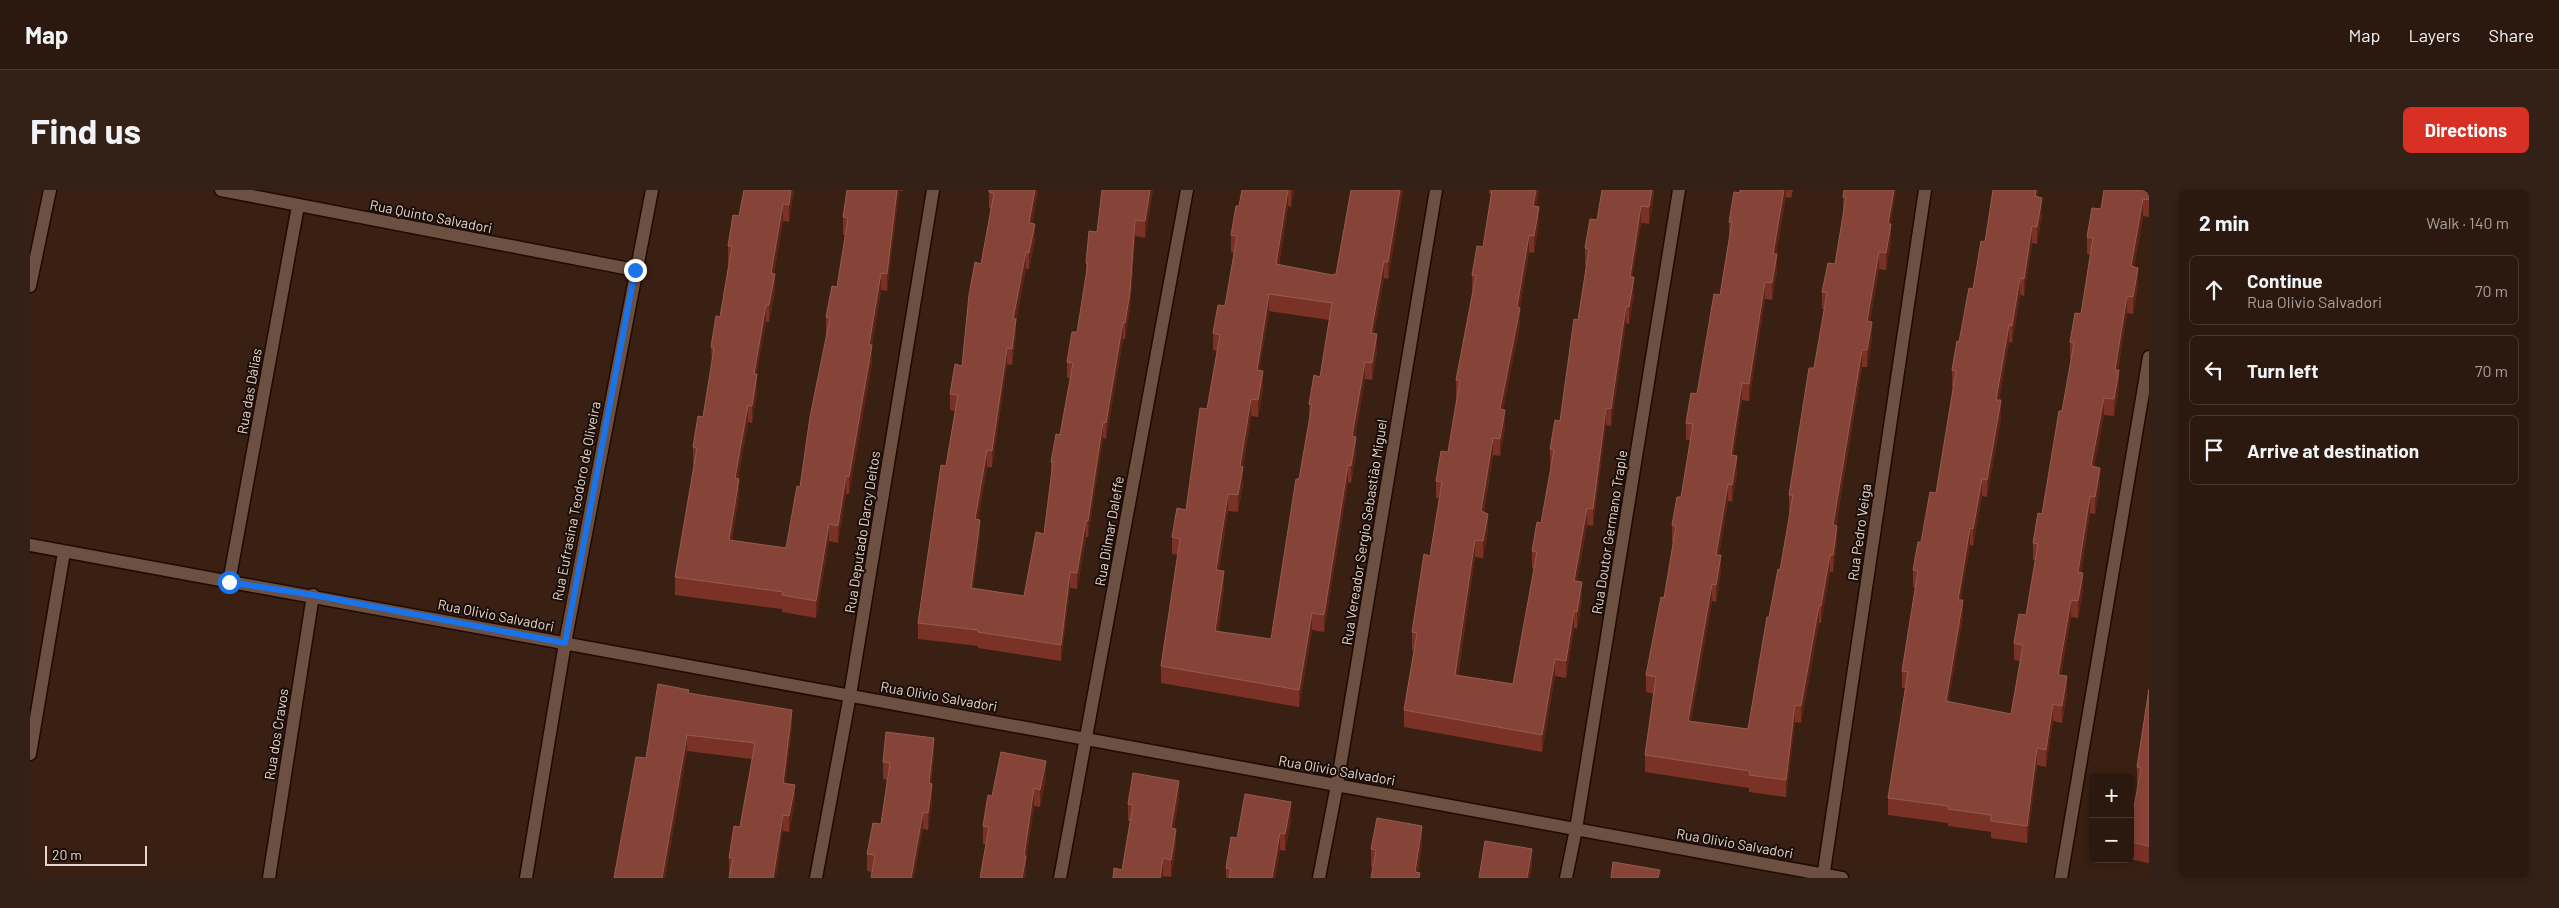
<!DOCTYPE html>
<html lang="en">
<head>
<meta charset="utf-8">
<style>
  body { margin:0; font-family:Barlow,sans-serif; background:#332117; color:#f1f3f6 }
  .controls { position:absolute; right:15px; bottom:15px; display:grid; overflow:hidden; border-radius:8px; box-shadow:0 2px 8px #0003 }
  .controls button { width:45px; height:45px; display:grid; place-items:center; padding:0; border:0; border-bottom:1px solid #47372e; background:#2b180e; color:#f1f3f6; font:25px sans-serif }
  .scale { position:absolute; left:15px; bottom:12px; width:102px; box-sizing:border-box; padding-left:5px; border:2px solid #e8d6ce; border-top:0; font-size:14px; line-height:18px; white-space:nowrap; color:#e8d6ce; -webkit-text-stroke:4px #180d07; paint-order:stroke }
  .stop { position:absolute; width:15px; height:15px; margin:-11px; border:4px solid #1a73e8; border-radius:50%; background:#fff }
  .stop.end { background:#1a73e8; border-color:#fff; box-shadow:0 1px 5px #0008 }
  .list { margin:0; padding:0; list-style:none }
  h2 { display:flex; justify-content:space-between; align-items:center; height:65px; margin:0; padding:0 20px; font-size:21px }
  h2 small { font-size:16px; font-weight:400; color:#a6a09e }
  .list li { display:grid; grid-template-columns:32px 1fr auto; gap:15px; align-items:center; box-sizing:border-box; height:70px; margin:0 10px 10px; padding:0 10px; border:1px solid #47372e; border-radius:8px }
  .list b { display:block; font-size:19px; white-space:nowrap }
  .list p { margin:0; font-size:16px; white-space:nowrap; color:#a6a09e }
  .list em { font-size:16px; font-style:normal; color:#a6a09e }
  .icon { flex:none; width:28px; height:28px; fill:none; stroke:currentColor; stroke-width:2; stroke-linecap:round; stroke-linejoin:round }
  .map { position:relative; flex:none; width:2119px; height:688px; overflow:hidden; border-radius:8px }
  header { display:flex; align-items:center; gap:30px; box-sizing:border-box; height:70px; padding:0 25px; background:#2b180e; border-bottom:1px solid #47372e }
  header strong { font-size:24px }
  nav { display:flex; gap:28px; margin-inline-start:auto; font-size:18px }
  .intro { display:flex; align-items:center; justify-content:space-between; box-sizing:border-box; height:120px; padding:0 30px }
  h1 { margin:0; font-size:35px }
  .button { padding:12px 22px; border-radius:8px; background:#d93025; color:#fff; font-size:18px; font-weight:700 }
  main { display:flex; gap:30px; padding:0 30px }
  aside { flex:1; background:#2b180e; border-radius:8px; box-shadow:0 2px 8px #0003 }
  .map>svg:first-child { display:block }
</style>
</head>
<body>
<header>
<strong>Map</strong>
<nav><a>Map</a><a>Layers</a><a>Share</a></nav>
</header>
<div class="intro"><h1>Find us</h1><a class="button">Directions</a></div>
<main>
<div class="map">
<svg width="2119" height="688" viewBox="0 0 2119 688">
  <rect width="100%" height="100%" fill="#392013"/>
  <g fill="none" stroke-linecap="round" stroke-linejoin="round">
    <defs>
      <path id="street" d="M191 0 605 80
        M0 96 20 0
        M0 355 1812 688
        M199 392 268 16
        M0 564 34 362
        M239 688 283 405
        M496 688 535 453 622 0
        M786 688 820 505 903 0
        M1030 688 1157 0
        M1289 688 1307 595 1406 0
        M1536 688 1546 639 1649 0
        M1793 688 1895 0
        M2031 688 2119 167"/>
    </defs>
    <use href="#street" stroke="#1f0901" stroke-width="15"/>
    <use href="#street" stroke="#6c5041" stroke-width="12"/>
  </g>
  <path fill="#7a3226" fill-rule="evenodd" d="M764 0 759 32 753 31 744 83 745 101 739 132H736L726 184 727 202 722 233 718 232 708 289 709 306 702 350 756 358 770 297 797 145H796V127L807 97 816 45H813V27L817 0H873V1H869L857 101 851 100 842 155V173L819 304H816L808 353 799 351 786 428 752 422V419L645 405V387L664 275 663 274V257L673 227 682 175 681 157 690 127 699 73H698V56L709 26Z
    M959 0H1008L1002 34 1005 50 999 79H996L986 132V146L982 175 977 174 962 277H957L948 330 950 346 943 398 994 406 1014 344 1021 287V272L1030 245 1040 188H1037V172L1047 142 1056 89V73L1067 42 1123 0 1115 48 1105 46 1100 118 1095 149H1093L1076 249 1073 248 1058 347H1056L1047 399 1040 398 1031 471 948 458V456L888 449V433L925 221 920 220V204L932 176 961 19 959 18Z
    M1212 0H1264L1261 17 1258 16 1249 75 1302 85 1306 84 1321 0H1373L1358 89 1354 88 1344 143 1347 161 1342 190 1335 189 1325 247 1326 264 1321 293 1318 292 1294 442 1282 440 1269 517 1131 493V476L1148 365 1142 364V347L1156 320 1177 219 1187 161 1183 160V143L1195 116 1204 63 1201 62V45L1209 16ZM1239 121 1299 130 1290 187 1279 214V231L1241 449 1188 442 1194 398 1189 380 1198 321 1208 322 1213 294V278L1221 226 1228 227 1233 198 1229 181Z
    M1459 0H1509L1506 17 1509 34 1504 63 1499 62 1490 118V135L1473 219 1475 237 1470 266 1463 265 1454 322 1458 341 1453 368 1445 367 1428 486 1483 494 1504 379 1502 378V361L1511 333 1521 276H1520V259L1530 231 1548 130 1557 76 1555 75V58L1567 30 1624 0V5L1619 34 1611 33 1602 87 1604 105 1599 134 1596 133 1581 236 1576 235 1563 336 1557 335 1547 391 1552 409 1547 439 1544 438 1536 488 1525 486 1512 562 1374 537V520L1384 460H1382V442L1400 366 1409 308H1406V291L1418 262 1427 207H1426V190L1442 102V85L1453 57 1461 4 1459 3Z
    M1710 0H1763L1761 8 1756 7 1746 64 1747 81 1742 110 1735 109 1719 211 1712 210 1703 266 1707 283 1702 312 1698 311 1689 365 1691 382 1686 412 1682 411 1661 531 1718 539 1739 427 1750 380 1760 322H1759V305L1784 178 1795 119H1792V102L1805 74 1813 24V7L1814 0 1861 34V51L1856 80 1849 79 1840 131 1842 149 1837 177H1832L1806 336 1807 353 1803 382H1800L1791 433H1789L1771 533 1765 532 1756 607 1719 602V598L1615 582V565L1624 504 1616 502V485L1634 408 1644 353 1642 352V335L1651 307 1661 250H1656V233L1667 204 1690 105 1699 48V32Z
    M1963 0H2008L2007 7 2012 25 2007 54 2002 53 1994 106 1990 105 1982 153 1979 152 1969 210 1971 228 1957 307 1952 306 1943 356 1940 355 1930 410 1933 427 1918 512 1981 524 1990 471 1984 470V453L1996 425 2005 370H2003V353L2012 324 2032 221 2041 169H2040V152L2051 124 2060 65 2057 64V47L2071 19 2119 0V27L2113 26 2104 77 2108 95 2103 124 2097 123 2088 180 2089 197 2084 226 2074 225 2064 277 2070 295 2065 324 2060 323 2051 382 2053 400 2048 428 2041 427 2031 485 2037 503 2032 533 2023 531 2016 577 2007 575 1997 653 1961 648V642L1918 636V633L1858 625V608L1875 498H1872V481L1885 398 1883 397V380L1906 303 1923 198 1922 197V180L1955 52Z
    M2119 499V673L2099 669H2100V640L2108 595 2107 594V577Z
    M659 503 762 536 755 593 765 611 759 642 753 641 700 684H699V668L710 637 722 569 657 561 635 688H584L616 568Z
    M904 565 901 594 902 611 898 640 893 639 842 682 837 681V664L851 634 857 590 853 589V572Z
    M1016 588 1010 617 1004 616 996 670V683L995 688H950L956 654H953V636Z
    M1149 608 1144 638 1146 656 1141 687 1133 686V688H1083L1092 680 1100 631H1098V614Z
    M1261 630 1255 661 1250 660 1245 688H1196V678L1207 648Z
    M1392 653 1388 682 1390 688 1341 677V659Z"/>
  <path fill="#5b2417" d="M761 0H764L759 32V15Z
    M867 0H869L857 101V84Z
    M1005 0H1008L999 49V33Z
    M1120 0H1123L1115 48V31Z
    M1258 0V16L1246 91V74Z
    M1261 0H1264L1261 17Z
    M1370 0H1373L1358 89V72Z
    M1506 0H1509L1503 33V16Z
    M1622 0H1624V5L1619 34V17Z
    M1754 0H1756V7L1743 81V64Z
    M1864 0H1866L1858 51V34Z
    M2006 0H2008L2005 23V6Z
    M2012 8V25L2007 54V37Z
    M2113 9V26L2101 93V76Z
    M753 14V31L741 100V83Z
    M1611 16V33L1600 104V87Z
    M1509 17V34L1504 63V46Z
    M1105 30V46L1100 118 1095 149V133Z
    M1005 34V50L999 79V63Z
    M1861 34V51L1856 80V63Z
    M2002 36V53L1994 106V89Z
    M1499 45V62L1490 118V135L1470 236V219Z
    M996 62V79L986 132V146L982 175 983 129Z
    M1849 62V79L1837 148V131Z
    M1747 64V81L1742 110V93Z
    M1354 71V88L1341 160V143Z
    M2108 78V95L2103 124V107Z
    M851 83V100L839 172V155Z
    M745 84V101L739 132V115Z
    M1604 87V105L1599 134V117Z
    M1990 88V105L1982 153V136Z
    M1735 92V109L1719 211V194Z
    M1239 104V121L1227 197V180Z
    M2097 106V123L2085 197V180Z
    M736 115V132L724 201V184Z
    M1596 116V133L1581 236V219Z
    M1093 132V149L1076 249V233Z
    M1842 132V149L1837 177V160Z
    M1979 135V152L1966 227V210Z
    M1347 144V161L1342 190V173Z
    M842 155V173L819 304V287Z
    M977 158V174L962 277V261Z
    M1832 160V177L1803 352V335Z
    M1335 172V189L1322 263V246Z
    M2089 180V197L2084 226V209Z
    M1233 181V198L1228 227V210Z
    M727 184V202L722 233V216Z
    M1712 193V210L1701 282V265Z
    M2074 208V225L2061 294V276Z
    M1221 209V226L1213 278V294L1208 322V305L1210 276Z
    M1971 210V228L1957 307V290Z
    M718 215V232L705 306V288Z
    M1576 218V235L1563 336V319Z
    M1475 220V237L1470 266V249Z
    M1073 232V248L1058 347V331Z
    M1326 247V264L1321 293V276Z
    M1463 248V265L1451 338V321Z
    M957 260V277L945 346V329Z
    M1707 266V283L1702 312V295Z
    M1318 275V292L1294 442V425Z
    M2070 278V295L2065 324V307Z
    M816 286V304L808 353V336Z
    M709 289V306L699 367V350Z
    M1952 289V306L1943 356V339Z
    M1698 294V311L1686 382V365Z
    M1198 304V321L1186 397V380Z
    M2060 306V323L2048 399V382Z
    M1557 318V335L1544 408V391Z
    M1458 324V341L1453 368V351Z
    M950 330V346L941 414V398Z
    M1056 330V347L1047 399V383Z
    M799 334V351L786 428V411Z
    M1807 336V353L1803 382V365Z
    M1940 338V355L1928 427V410Z
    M1445 350V367L1425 503V485Z
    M1691 365V382L1686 412V395Z
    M1800 365V382L1791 433V416Z
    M1194 381V398L1185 458V441Z
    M1040 382V398L1031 471V455Z
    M2053 383V400L2048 428V411Z
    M1552 392V409L1547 439V422Z
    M1682 394V411L1658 548V531Z
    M1933 410V427L1916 528V511Z
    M2041 410V427L2028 502V485Z
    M1789 416V433L1771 533V516Z
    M1544 421V438L1536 488V471Z
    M1282 423V440L1269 517V500Z
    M1525 469V486L1512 562V545Z
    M2037 486V503L2032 533V516Z
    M2023 514V531L2016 577V560Z
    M1765 515V532L1756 607V590Z
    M762 520V536L753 608V593Z
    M657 545V561L635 688H632Z
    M904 548V565L899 610V593Z
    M2007 558V575L1997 653V636Z
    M1016 571V588L1010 617V600Z
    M1149 591V608L1141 655V638Z
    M902 594V611L898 640V623Z
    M765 595V611L759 642V626Z
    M1004 598V616L996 670V683L995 688H992L994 666Z
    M1261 612V630L1255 661V644Z
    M893 622V639L884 688H881Z
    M753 625V641L746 688H743Z
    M1392 636V653L1387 688 1385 682Z
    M1146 639V656L1141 687V670Z
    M1250 643V660L1245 688H1242Z
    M1502 659V676L1500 688H1497Z
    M1133 668V688H1130Z"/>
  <path fill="#864438" stroke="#955b4f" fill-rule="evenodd" d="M714 0H761L759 15 753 14 741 83 745 84 739 115H736L724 184H727L722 216 718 215 705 288 709 289 699 350 756 358 767 296 770 297 780 227 800 128 796 127 802 96 807 97 818 28 813 27 817 0H867L857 84 851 83 839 155H842L819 287 816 286 808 336 799 334 786 411 752 405 753 402 645 387 667 258 663 257 668 226 673 227 684 158 681 157 686 126 690 127 702 56H698L703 25 709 26Z
    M959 0H1005L999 33 1005 34 999 63 996 62 983 129H986L982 159 977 158 962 261 957 260 945 329 950 330 941 398 994 406 1006 342 1014 344 1023 272H1021L1026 244 1030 245 1043 173 1037 172 1042 142H1047L1058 73H1056L1059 41 1067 42 1072 0H1120L1115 31 1105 30 1100 102 1095 133 1093 132 1076 233 1073 232 1058 331 1056 330 1047 383 1040 382 1031 455 948 442V440L888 433 911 275 916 276 928 205 920 204 925 174 932 176 939 105 945 72 951 74 964 3 959 2Z
    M1212 0H1258L1246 74 1302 85 1306 84 1321 0H1370L1358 72 1354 71 1341 143 1347 144 1342 173 1335 172 1322 246 1326 247 1321 276 1318 275 1294 425 1282 423 1269 500 1131 476 1150 349 1142 347 1147 318 1156 320 1170 218 1177 219 1190 145 1183 143 1188 115 1195 116 1207 46 1201 45 1206 16H1209ZM1239 104 1302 113 1290 187 1284 185 1279 214 1282 215 1269 289H1266L1241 449 1185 441 1194 381 1186 380 1198 304 1208 305 1213 277 1210 276 1221 209 1228 210 1233 181 1227 180Z
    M1462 0H1506L1503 16 1509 17 1504 46 1499 45 1487 117 1490 118 1470 219 1475 220 1470 249 1463 248 1451 321 1458 324 1453 351 1445 350 1425 485 1483 494 1507 362 1502 361 1507 332 1511 333 1524 260 1520 259 1525 230 1530 231 1544 129 1548 130 1559 59 1555 58 1560 29 1567 30 1572 0H1622L1619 17 1611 16 1600 87H1604L1599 117 1596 116 1581 219 1576 218 1563 319 1557 318 1544 391 1552 392 1547 422 1544 421 1536 471 1525 469 1512 545 1374 520 1387 443 1382 442 1394 364 1400 366 1412 292 1406 291 1411 261 1418 262 1430 190H1426L1446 86 1442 85 1447 56 1453 57Z
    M1710 0H1754L1743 64H1747L1742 93 1735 92 1719 194 1712 193 1701 265 1707 266 1702 295 1698 294 1686 365H1691L1686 395 1682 394 1658 531 1718 539 1737 427H1739L1748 379 1750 380 1763 305H1759L1779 178H1784L1797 103 1792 102 1798 73 1805 74 1816 7H1813L1814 0H1864L1858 34H1861L1856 63 1849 62 1837 131 1842 132 1837 160H1832L1803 335 1807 336 1803 365H1800L1791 416H1789L1771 516 1765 515 1756 590 1719 585 1720 581 1615 565 1626 487 1616 485 1631 407 1634 408 1646 336 1642 335 1647 307H1651L1663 234 1656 233 1661 203 1667 204 1684 104 1690 105 1702 32H1699L1704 2 1710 3Z
    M1963 0H2006L2005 6 2012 8 2007 37 2002 36 1994 89 1990 88 1982 136 1979 135 1966 210H1971L1957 290 1952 289 1943 339 1940 338 1928 410H1933L1916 511 1981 524 1993 455 1984 453 1989 424 1996 425 2008 354 2003 353 2008 323 2012 324 2029 221H2032L2044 153 2040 152 2045 123 2051 124 2063 48 2057 47 2062 18 2071 19 2074 0H2119V10L2113 9 2101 76 2108 78 2103 107 2097 106 2085 180H2089L2084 209 2074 208 2061 276 2070 278 2065 307 2060 306 2048 382 2053 383 2048 411 2041 410 2028 485 2037 486 2032 516 2023 514 2016 560 2007 558 1997 636 1961 631V625L1918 619V616L1858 608 1878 482 1872 481 1888 381 1883 380 1888 352H1891L1900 302 1906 303 1926 181 1922 180 1927 151 1929 152 1939 98 1943 99 1951 51 1955 52Z
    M628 494 659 500 658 503 762 520 753 593 765 595 759 626 753 625 743 688H699L703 668H699L704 636 710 637 725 553 657 545 632 688H584L606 567 616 568Z
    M2119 499V656L2100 652V640L2111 578 2107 577Z
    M856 542 904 548 899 593 902 594 898 623 893 622 881 688H841L845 665 837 664 843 633 851 634 860 573 853 572Z
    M971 562 1016 571 1010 600 1004 598 994 666H996L992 688H950L959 637 953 636 958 605 962 606Z
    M1103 583 1149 591 1141 638 1146 639 1141 670 1133 668 1130 688H1083L1084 678 1092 680 1103 615 1098 614Z
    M1215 604 1261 612 1255 644 1250 643 1242 688H1199L1201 679 1196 678 1201 647 1207 648Z
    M1347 628 1392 636 1385 682 1390 683 1389 688H1341L1346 660 1341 659Z
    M1455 651 1502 659 1497 688H1449Z
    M1583 672 1630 680 1628 688H1581Z"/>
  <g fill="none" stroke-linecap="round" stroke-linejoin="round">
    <path stroke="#1a73e8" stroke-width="6" d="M199 392 283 405 535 453 605 80"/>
  </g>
  <g text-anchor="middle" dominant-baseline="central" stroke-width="4" stroke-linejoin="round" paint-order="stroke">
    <g font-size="14" fill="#e8d6ce" stroke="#180d07">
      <text transform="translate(401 26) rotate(11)">Rua Quinto Salvadori</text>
      <text transform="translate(219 201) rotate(-80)">Rua das Dálias</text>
      <text transform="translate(546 311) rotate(-79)">Rua Eufrasina Teodoro de Oliveira</text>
      <text transform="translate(1079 341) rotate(-80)">Rua Dilmar Daleffe</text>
      <text transform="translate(832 342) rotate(-81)">Rua Deputado Darcy Deitos</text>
      <text transform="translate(1334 342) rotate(-81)">Rua Vereador Sergio Sebastião Miguel</text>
      <text transform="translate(1579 342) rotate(-81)">Rua Doutor Germano Traple</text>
      <text transform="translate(1829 342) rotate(-82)">Rua Pedro Veiga</text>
      <text transform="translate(466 425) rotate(11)">Rua Olivio Salvadori</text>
      <text transform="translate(909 506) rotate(10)">Rua Olivio Salvadori</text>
      <text transform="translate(246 544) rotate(-81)">Rua dos Cravos</text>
      <text transform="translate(1307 580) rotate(10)">Rua Olivio Salvadori</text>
      <text transform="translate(1705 653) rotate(10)">Rua Olivio Salvadori</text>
    </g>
  </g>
</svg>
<div class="controls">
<button>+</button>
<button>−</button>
</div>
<div class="scale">20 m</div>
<div class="stop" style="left:199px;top:392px"></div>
<div class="stop end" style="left:605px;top:80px"></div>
</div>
<aside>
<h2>2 min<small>Walk · 140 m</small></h2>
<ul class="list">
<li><svg class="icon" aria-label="ahead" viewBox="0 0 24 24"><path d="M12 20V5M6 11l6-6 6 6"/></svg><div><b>Continue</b><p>Rua Olivio Salvadori</p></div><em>70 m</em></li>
<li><svg class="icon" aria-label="left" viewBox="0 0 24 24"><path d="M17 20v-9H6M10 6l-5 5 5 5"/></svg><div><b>Turn left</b></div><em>70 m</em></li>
<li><svg class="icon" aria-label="arrive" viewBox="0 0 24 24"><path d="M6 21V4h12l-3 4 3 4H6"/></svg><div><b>Arrive at destination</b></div></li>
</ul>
</aside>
</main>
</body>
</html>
